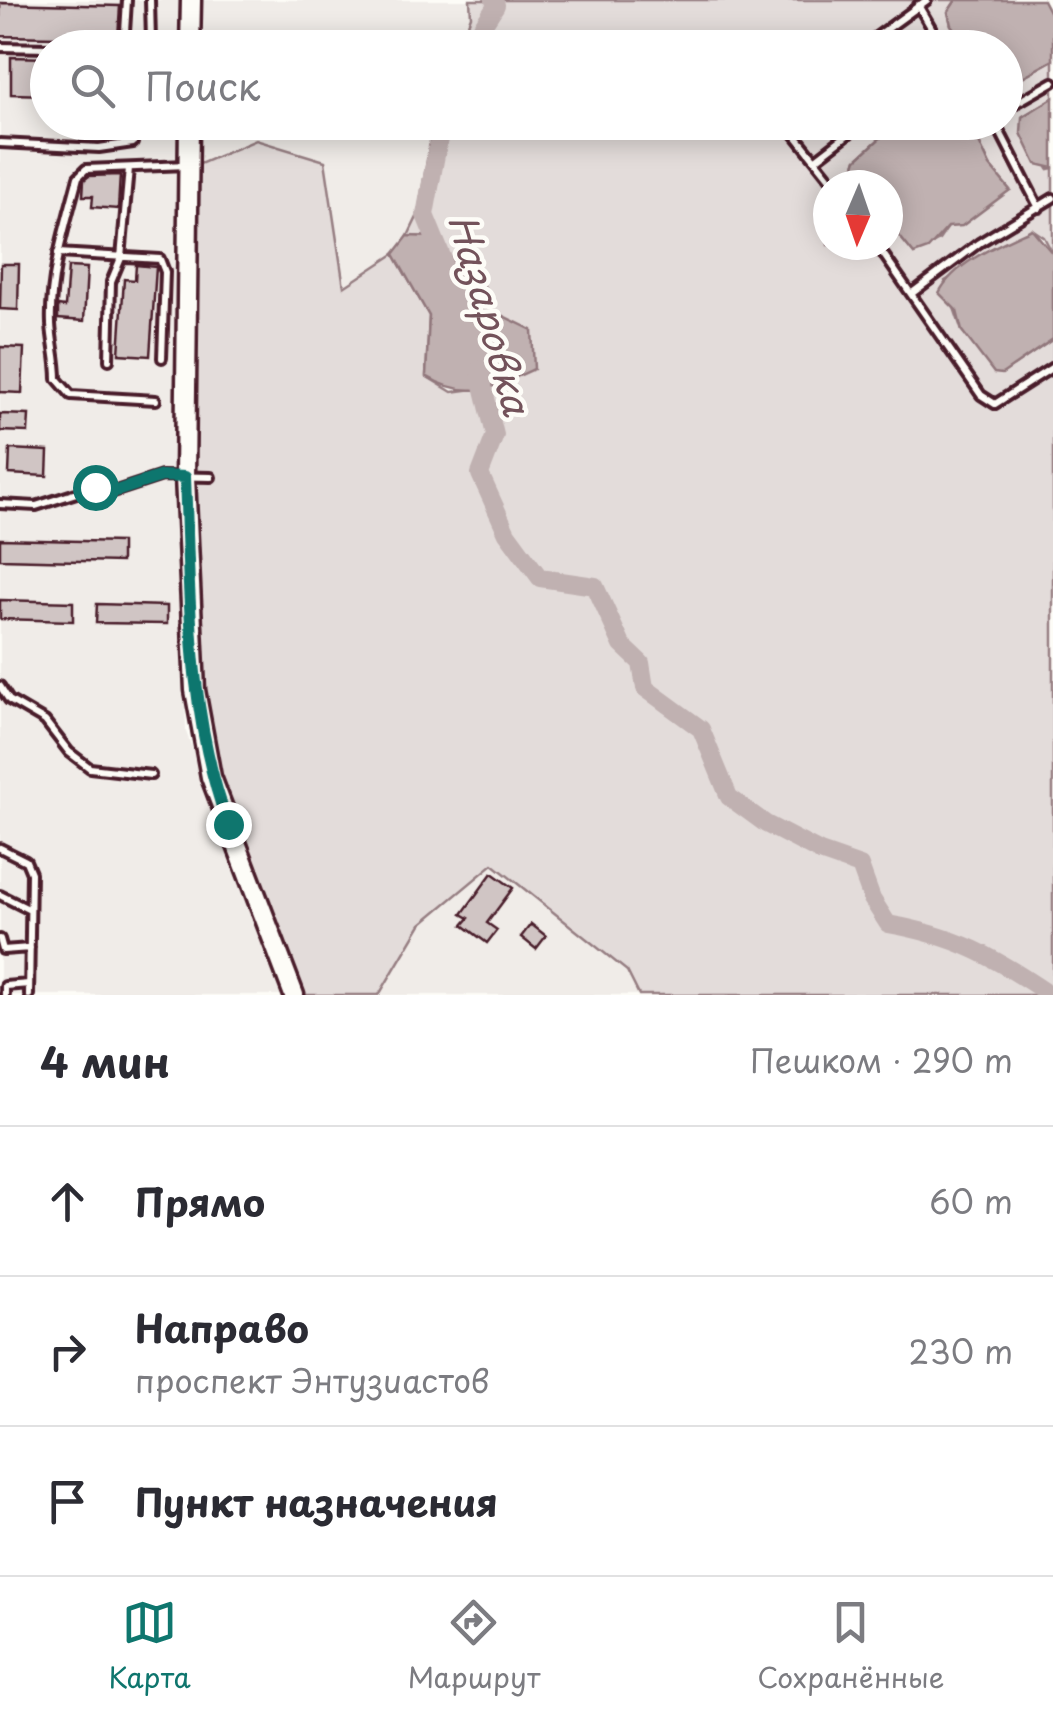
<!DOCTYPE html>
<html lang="ru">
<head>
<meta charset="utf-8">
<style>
  body { margin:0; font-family:"Playpen Sans",sans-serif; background:#f2f2f3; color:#2b2b33 }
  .compass { position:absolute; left:813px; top:170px; width:90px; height:90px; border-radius:50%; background:#fff; box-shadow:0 5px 25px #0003; rotate:182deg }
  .stop { position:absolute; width:30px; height:30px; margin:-22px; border:8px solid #0f766e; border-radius:50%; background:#fff }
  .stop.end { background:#0f766e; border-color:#fff; box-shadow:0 2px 10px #0008 }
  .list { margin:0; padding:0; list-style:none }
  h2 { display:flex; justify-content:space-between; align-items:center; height:130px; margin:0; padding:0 40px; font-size:42px }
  h2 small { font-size:32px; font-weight:400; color:#7c7c81 }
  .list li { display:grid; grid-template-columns:65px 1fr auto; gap:30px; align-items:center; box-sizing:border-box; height:150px; padding:0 40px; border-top:2px solid #e1e1e2 }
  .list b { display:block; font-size:38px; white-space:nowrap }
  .list p { margin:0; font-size:32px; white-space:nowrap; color:#7c7c81 }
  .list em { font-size:32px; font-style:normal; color:#7c7c81 }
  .icon { flex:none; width:55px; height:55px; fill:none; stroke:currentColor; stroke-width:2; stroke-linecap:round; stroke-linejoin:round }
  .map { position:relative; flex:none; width:1053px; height:995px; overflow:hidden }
  .search { position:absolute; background:#fff; box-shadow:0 5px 25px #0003; left:30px; right:30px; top:30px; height:110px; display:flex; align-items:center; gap:25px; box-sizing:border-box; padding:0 35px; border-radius:55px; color:#7c7c81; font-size:38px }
  .sheet { height:580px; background:#fff }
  nav { display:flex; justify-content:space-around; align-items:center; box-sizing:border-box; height:140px; border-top:2px solid #e1e1e2; background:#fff; font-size:28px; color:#7c7c81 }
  nav a { display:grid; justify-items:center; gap:5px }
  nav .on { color:#0f766e }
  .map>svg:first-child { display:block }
</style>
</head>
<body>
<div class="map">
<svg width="1053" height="995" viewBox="0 0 1053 995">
  <rect width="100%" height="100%" fill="#fdfcf7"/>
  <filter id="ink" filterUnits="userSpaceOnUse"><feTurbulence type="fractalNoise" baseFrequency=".01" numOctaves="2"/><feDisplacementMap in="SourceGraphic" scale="20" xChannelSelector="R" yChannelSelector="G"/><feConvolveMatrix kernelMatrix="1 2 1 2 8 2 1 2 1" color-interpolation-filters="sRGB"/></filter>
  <g filter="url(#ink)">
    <path fill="#f0ece8" d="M0 0H185L184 47 48 48V122L184 123 178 433 186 732 288 995H0Z
      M198 0H470L472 16 458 47 197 48Z
      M196 123H433L418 215 408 236 394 254 344 288 195 166Z
      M493 864 627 971 639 995H379L421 924Z"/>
    <path fill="#e3dcda" stroke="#967e82" stroke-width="2.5" d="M470 0H956L948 12 951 25 969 47H911L906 43 898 48H458L471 16Z
      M1053 60V98L1023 116 1048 169 1053 168V254L1044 237 1032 229 945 281 962 331 1003 373 1053 339V995H639L627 971 493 864 421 924 379 995H302L240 838 206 732 191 474 195 166 256 140 325 161 344 287 394 254 429 316 426 376 452 392 496 386 493 311 481 278 466 276 433 237 408 236 418 215 433 123 809 122 816 127 823 123H897L857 159 850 181 853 185H828V245H888V222L914 254 939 240 948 227 1010 190 990 166 970 123 1006 122V86Z"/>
    <path fill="#c0b1b1" stroke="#91777b" stroke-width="2.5" d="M956 0H1043L1053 19V60L1006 86V48L969 47 951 25 948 12Z
      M1053 98V168L1036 164 1021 133 1022 117Z
      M897 123H970L990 166 1010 190 962 226 948 227 928 249 914 254 888 222V185L850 182 857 159Z
      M1032 229 1053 254V339L1002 374 994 373 962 331 957 311 939 293C954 262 1002 243 1032 229Z
      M408 236 433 237 466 276 481 278 493 311 532 330 534 369C493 388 467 401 426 376L429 316 394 254Z"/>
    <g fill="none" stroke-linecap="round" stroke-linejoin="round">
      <path stroke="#c0b1b1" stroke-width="18" d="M468 48 496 5 494 0
        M442 122 425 215 443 259
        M479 369 495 435 480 474 507 533 540 578 595 586 622 645 641 663 645 688 701 729 729 797 766 824 820 852 860 866 872 899 888 924C957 936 993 956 1050 995"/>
    </g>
    <path fill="#d0c5c4" stroke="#4a1f2b" stroke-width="2.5" d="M0 3 120 6 118 38 0 36Z
      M11 57 48 58V95L11 94Z
      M120 175 118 209 92 207 93 196H83L84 180 89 176Z
      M1 264H19L18 310 0 309Z
      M136 265 156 267 150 356 119 354 124 279 135 280Z
      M68 267 87 268 84 321 58 319V306L65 307Z
      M0 347 24 348 22 393 0 392Z
      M0 414 29 415 28 432 0 431Z
      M10 449 48 451 47 476 9 474Z
      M0 539 121 542V562L0 559Z
      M0 600 73 602V621L0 619Z
      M97 604 167 606V624L96 623Z
      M492 873 513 888 487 923 497 930 487 943 463 925 469 918 462 914Z
      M531 924 546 936 536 949 521 937Z"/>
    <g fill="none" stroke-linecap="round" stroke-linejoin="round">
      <defs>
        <path id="lane" d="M150 0 151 42
          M918 5 943 48
          M0 47 48 48
          M124 48 127 0
          M861 48 927 0
          M1006 109 1053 82
          M785 122 835 185
          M995 122 1039 208
          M0 143 99 148 133 143 132 122
          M816 159 864 122
          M877 245 981 395 995 404 1053 367
          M58 253 160 259 165 272 162 358
          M911 294 979 243 1053 198
          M109 360 111 282 121 258 129 168
          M156 400 71 395 57 379C57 359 52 343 51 324 49 275 66 224 78 177L86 169 187 165
          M0 504 36 506 95 487 107 494 162 476 211 477
          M0 686 9 700 45 721 69 752 90 768 151 775
          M0 848 26 861 31 873 29 995
          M0 895 30 910
          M0 939 3 950 30 948
          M5 995V986L29 984"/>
        <path id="secondary" d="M190 48 191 0
          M189 122 185 477 195 690 211 777 294 995"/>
      </defs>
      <use href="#lane" stroke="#4a1f2b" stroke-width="14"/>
      <use href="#secondary" stroke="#4a1f2b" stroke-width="25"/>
      <use href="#lane" stroke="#fdfcf7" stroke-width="6"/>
      <use href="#secondary" stroke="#fdfcf7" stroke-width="18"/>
    </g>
  </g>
  <g fill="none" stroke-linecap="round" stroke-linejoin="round" filter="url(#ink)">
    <path stroke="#0f766e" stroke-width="12" d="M95 487 107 494 162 476 185 477C190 595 187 712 228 824"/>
  </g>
  <g text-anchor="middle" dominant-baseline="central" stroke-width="9" stroke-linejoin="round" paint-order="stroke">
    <g font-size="38" font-style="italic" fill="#73525a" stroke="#fdfcf7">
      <text transform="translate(491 314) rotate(74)">Назаровка</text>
    </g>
  </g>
</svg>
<svg class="compass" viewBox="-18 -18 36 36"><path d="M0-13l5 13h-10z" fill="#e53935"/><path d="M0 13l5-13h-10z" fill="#7c7c81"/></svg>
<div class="stop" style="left:95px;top:487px"></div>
<div class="stop end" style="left:228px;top:824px"></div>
<div class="search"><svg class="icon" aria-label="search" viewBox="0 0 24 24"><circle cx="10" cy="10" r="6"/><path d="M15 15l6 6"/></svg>Поиск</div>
</div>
<section class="sheet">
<h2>4 мин<small>Пешком · 290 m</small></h2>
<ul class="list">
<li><svg class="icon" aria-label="ahead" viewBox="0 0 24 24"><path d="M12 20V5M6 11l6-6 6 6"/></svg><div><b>Прямо</b></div><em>60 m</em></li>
<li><svg class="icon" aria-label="right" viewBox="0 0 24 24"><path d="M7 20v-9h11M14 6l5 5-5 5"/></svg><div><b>Направо</b><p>проспект Энтузиастов</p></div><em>230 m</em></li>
<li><svg class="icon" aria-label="arrive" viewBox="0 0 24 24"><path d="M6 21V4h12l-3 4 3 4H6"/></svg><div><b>Пункт назначения</b></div></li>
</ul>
</section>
<nav>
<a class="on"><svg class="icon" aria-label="map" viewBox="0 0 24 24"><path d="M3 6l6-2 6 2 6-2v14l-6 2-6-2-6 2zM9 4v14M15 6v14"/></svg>Карта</a>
<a><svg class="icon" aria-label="directions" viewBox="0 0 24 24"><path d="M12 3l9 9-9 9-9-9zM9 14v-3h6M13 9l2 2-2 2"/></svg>Маршрут</a>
<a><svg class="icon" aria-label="saved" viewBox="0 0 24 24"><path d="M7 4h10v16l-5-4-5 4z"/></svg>Сохранённые</a>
</nav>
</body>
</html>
